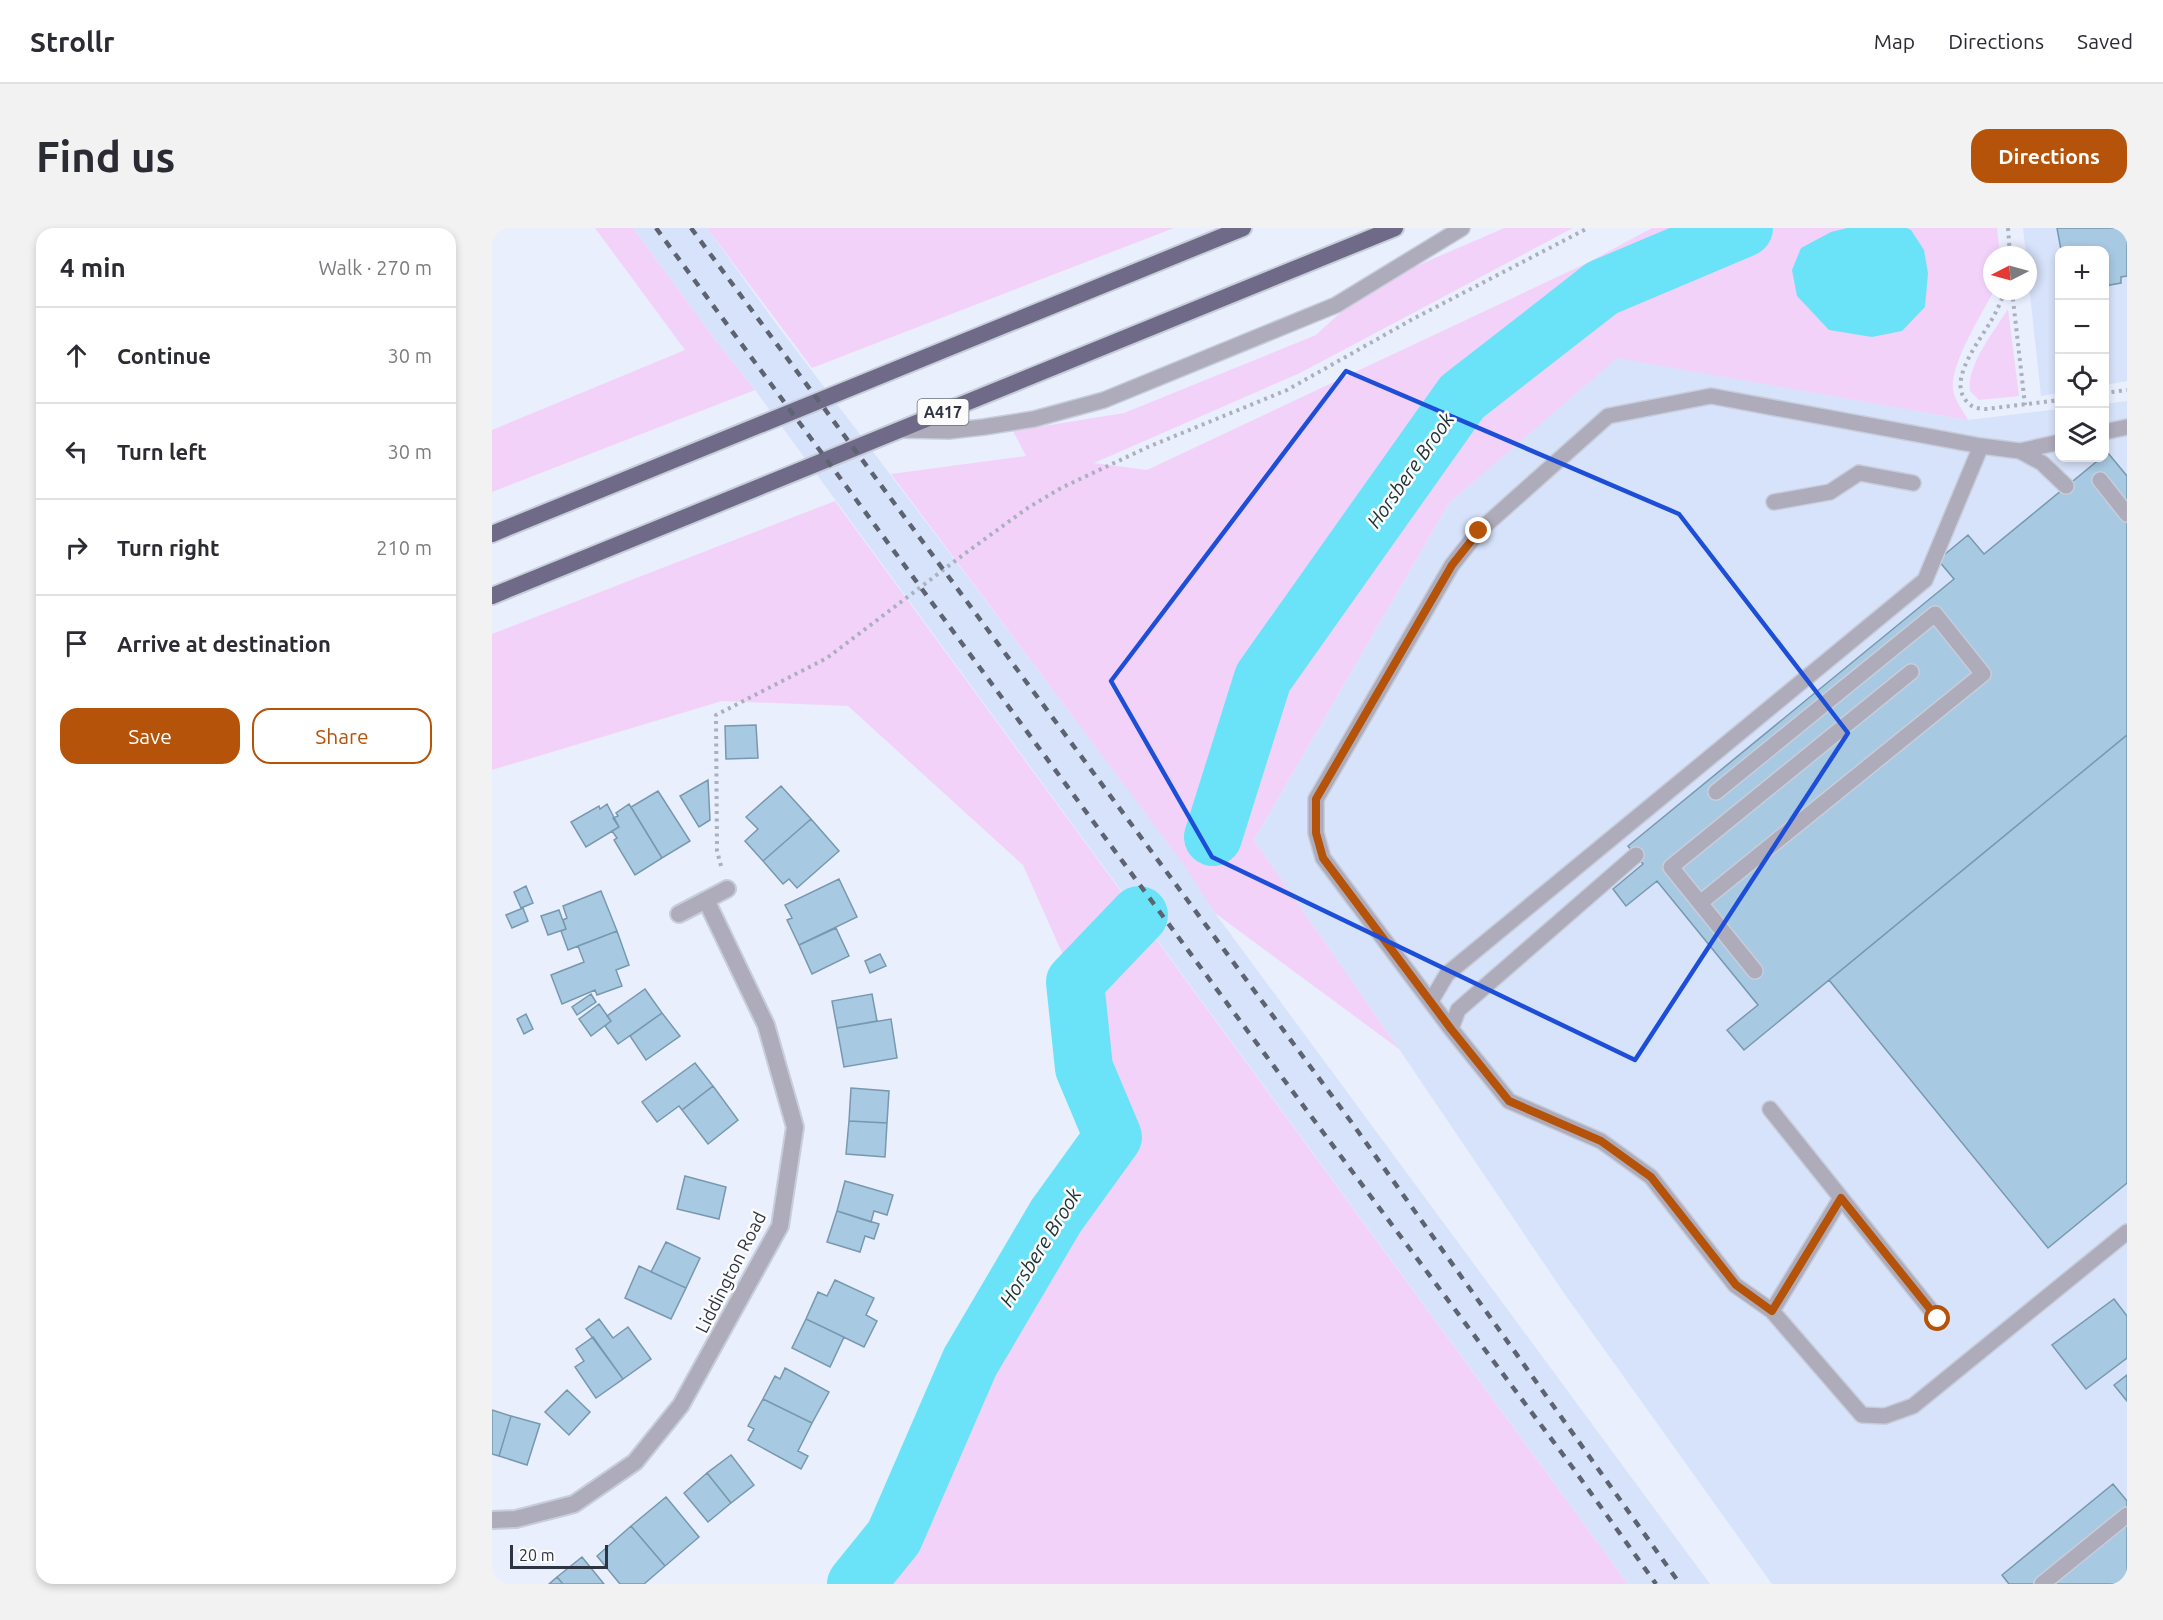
<!DOCTYPE html>
<html lang="en">
<head>
<meta charset="utf-8">
<style>
  body { margin:0; font-family:Ubuntu,sans-serif; background:#f2f2f3; color:#2b2b33 }
  .controls { position:absolute; right:18px; top:18px; display:grid; overflow:hidden; border-radius:12px; box-shadow:0 3px 9px #0003 }
  .controls button { width:54px; height:54px; display:grid; place-items:center; padding:0; border:0; border-bottom:2px solid #e1e1e2; background:#fff; color:#2b2b33; font:30px sans-serif }
  .compass { position:absolute; left:1491px; top:18px; width:54px; height:54px; border-radius:50%; background:#fff; box-shadow:0 3px 9px #0003; rotate:264deg }
  .scale { position:absolute; left:18px; bottom:15px; width:98px; box-sizing:border-box; padding-left:6px; border:3px solid #2e3441; border-top:0; font-size:16px; line-height:21px; white-space:nowrap; color:#2e3441; -webkit-text-stroke:4px #fcfcfc; paint-order:stroke }
  .stop { position:absolute; width:18px; height:18px; margin:-14px; border:4px solid #b45309; border-radius:50%; background:#fff }
  .stop.end { background:#b45309; border-color:#fff; box-shadow:0 2px 6px #0008 }
  .list { margin:0; padding:0; list-style:none }
  h2 { display:flex; justify-content:space-between; align-items:center; height:78px; margin:0; padding:0 24px; font-size:26px }
  h2 small { font-size:20px; font-weight:400; color:#7c7c81 }
  .list li { display:grid; grid-template-columns:39px 1fr auto; gap:18px; align-items:center; box-sizing:border-box; height:96px; padding:0 24px; border-top:2px solid #e1e1e2 }
  .list b { display:block; font-size:22px; white-space:nowrap }
  .list em { font-size:20px; font-style:normal; color:#7c7c81 }
  .actions { display:flex; gap:12px; padding:18px 24px }
  .actions a { flex:1; padding:14px 0; border:2px solid #b45309; border-radius:18px; text-align:center; font-size:21px; color:#b45309 }
  .actions .main { background:#b45309; color:#fff }
  .icon { flex:none; width:33px; height:33px; fill:none; stroke:currentColor; stroke-width:2; stroke-linecap:round; stroke-linejoin:round }
  .map { position:relative; flex:none; width:1635px; height:1356px; overflow:hidden; border-radius:18px }
  header { display:flex; align-items:center; gap:36px; box-sizing:border-box; height:84px; padding:0 30px; background:#fff; border-bottom:2px solid #e1e1e2 }
  header strong { font-size:28px }
  nav { display:flex; gap:33px; margin-inline-start:auto; font-size:21px }
  .intro { display:flex; align-items:center; justify-content:space-between; box-sizing:border-box; height:144px; padding:0 36px }
  h1 { margin:0; font-size:42px }
  .button { padding:15px 27px; border-radius:18px; background:#b45309; color:#fff; font-size:21px; font-weight:700 }
  main { display:flex; gap:36px; padding:0 36px }
  aside { flex:1; background:#fff; border-radius:18px; box-shadow:0 3px 9px #0003 }
  .map>svg:first-child { display:block }
</style>
</head>
<body>
<header>
<strong>Strollr</strong>
<nav><a>Map</a><a>Directions</a><a>Saved</a></nav>
</header>
<div class="intro"><h1>Find us</h1><a class="button">Directions</a></div>
<main>
<aside>
<h2>4 min<small>Walk · 270 m</small></h2>
<ul class="list">
<li><svg class="icon" aria-label="ahead" viewBox="0 0 24 24"><path d="M12 20V5M6 11l6-6 6 6"/></svg><div><b>Continue</b></div><em>30 m</em></li>
<li><svg class="icon" aria-label="left" viewBox="0 0 24 24"><path d="M17 20v-9H6M10 6l-5 5 5 5"/></svg><div><b>Turn left</b></div><em>30 m</em></li>
<li><svg class="icon" aria-label="right" viewBox="0 0 24 24"><path d="M7 20v-9h11M14 6l5 5-5 5"/></svg><div><b>Turn right</b></div><em>210 m</em></li>
<li><svg class="icon" aria-label="arrive" viewBox="0 0 24 24"><path d="M6 21V4h12l-3 4 3 4H6"/></svg><div><b>Arrive at destination</b></div></li>
</ul>
<div class="actions"><a class="main">Save</a><a>Share</a></div>
</aside>
<div class="map">
<svg width="1635" height="1356" viewBox="0 0 1635 1356">
  <rect width="100%" height="100%" fill="#e9effd"/>
  <path fill="#d7e3fb" d="M141 0H215L280 90 694 638 723 685 1218 1356H1136L263 162 224 113Z
    M1531 0H1635V153L1613 157 1612 22H1568L1567 165 1549 168 1536 48V27H1534Z
    M1125 129 1476 192 1567 181 1568 230H1612L1613 176 1635 173V1356H1280L1074 1068 907 821 762 612 957 275Z"/>
  <path fill="#f3d2fa" d="M103 0H141L224 113 263 162 0 264V202L193 122Z
    M215 0H682L320 140Z
    M1012 0H1081L808 145 602 235 655 242 1097 34 1160 0H1505L1508 27H1500V63H1502C1489 87 1458 136 1461 162 1463 173 1471 182 1476 192L1125 130 957 275 762 612 907 821 723 685 693 638 399 246 534 228 521 203 632 185 824 107C840 92 855 78 874 66 912 40 969 20 1012 0Z
    M1516 81 1527 168 1487 172 1478 163C1474 138 1503 102 1516 81Z
    M343 273 1136 1356H364L402 1309 478 1134 564 988 620 909 592 840 583 754 531 637 356 478 230 473 0 542V406Z"/>
  <path fill="#6ae3f9" d="M1355 0H1415L1419 2 1432 22 1436 45 1433 79 1410 103 1380 109 1337 102 1305 68 1300 42 1309 20 1339 4Z"/>
  <g fill="none" stroke-linecap="round" stroke-linejoin="round">
    <path stroke="#6ae3f9" stroke-width="58" d="M721 609 771 450 970 169 1110 60 1252 0
      M364 1356 402 1309 478 1134 564 988 621 909 592 840 583 754 647 687"/>
  </g>
  <path fill="#a7c9e1" stroke="#7798ae" stroke-width="1.5" d="M1565 0H1635V48L1629 49V55L1612 58V22H1569Z
    M1616 225 1635 248V507L1252 822 1235 802 1266 777 1165 653 1134 678 1121 661 1151 636 1136 618 1462 351 1446 332 1476 307 1492 326 1609 230H1612Z
    M264 497 266 530 234 531 233 498Z
    M1635 507V955L1556 1020 1337 752Z
    M216 552 218 592 207 599 188 568Z
    M289 558 319 591 271 633 253 613 266 601 254 589Z
    M166 563 198 613 170 630 139 579Z
    M115 576 127 599 94 619 79 594 107 578 108 581Z
    M137 576 170 630 143 647 122 612 125 610 120 603 127 599 121 590 126 588 124 585Z
    M319 591 347 623 305 660 297 651 291 656 271 633Z
    M347 651 365 689 307 717 295 692 300 690 293 677Z
    M34 658 41 675 29 680 22 664Z
    M109 663 125 703 76 722 69 703 74 701 71 692 75 690 71 678Z
    M31 680 36 693 20 700 14 687Z
    M67 682 74 701 56 707 49 688Z
    M344 700 357 728 320 746 307 717Z
    M125 703 137 737 124 742 130 758 105 767 103 762 70 776 59 747 92 734 86 718Z
    M388 726 394 738 378 745 373 733Z
    M153 761 170 785 126 816 113 798 119 793 115 788Z
    M99 766 104 774 85 787 80 779Z
    M380 766 385 793 345 800 340 773Z
    M107 776 119 793 99 808 87 791Z
    M170 785 188 808 154 832 138 808Z
    M34 786 41 801 32 806 25 791Z
    M399 791 405 830 352 839 345 800Z
    M203 835 221 858 190 882 187 878 165 894 150 874Z
    M221 858 246 892 216 916 190 882Z
    M359 860 397 863 395 895 357 893Z
    M357 893 395 895 393 929 354 926Z
    M193 948 234 959 227 991 185 981Z
    M353 953 401 967 395 987 382 983 379 994 345 983Z
    M345 983 387 996 382 1011 373 1008 368 1024 335 1014Z
    M174 1014 208 1030 194 1060 159 1044Z
    M147 1038 194 1060 179 1091 133 1070Z
    M343 1052 382 1070 374 1087 385 1093 372 1119 314 1091 326 1064 335 1068Z
    M1622 1071 1635 1088V1130L1594 1161 1560 1117Z
    M107 1091 121 1110 136 1099 159 1131 131 1151 94 1101Z
    M314 1091 352 1109 338 1139 300 1120Z
    M101 1109 131 1151 104 1170 83 1139 92 1133 84 1121Z
    M293 1140 337 1164 320 1195 271 1171 283 1148 288 1151Z
    M1635 1147V1173L1622 1157Z
    M75 1162 98 1184 77 1207 53 1184Z
    M271 1171 320 1195 306 1223 316 1228 309 1241 256 1212 262 1201 256 1198Z
    M0 1182 19 1188 7 1228 0 1226Z
    M19 1188 48 1196 35 1237 7 1228Z
    M239 1227 262 1257 239 1275 215 1245Z
    M215 1245 239 1275 216 1294 192 1265Z
    M1621 1256 1635 1273V1356H1517L1510 1347Z
    M174 1269 207 1309 173 1338 139 1298Z
    M139 1298 173 1338 152 1356H128L105 1328Z
    M90 1329 112 1356H71L65 1349Z
    M65 1349 71 1356H57Z"/>
  <g fill="none" stroke-linecap="round" stroke-linejoin="round">
    <defs>
      <path id="service" d="M408 202 457 203 492 199 542 191 612 172 844 77 970 0
        M1612 204 1635 199
        M1568 214 1528 223 1489 218 1219 168 1116 188 987 303 960 337 824 571V605L831 630 959 801 1017 873 1109 913 1159 949 1243 1057 1280 1083 1370 1187 1393 1188 1421 1178 1635 1004
        M1528 223 1550 235 1574 258
        M1608 252 1635 286
        M1282 274 1338 264 1367 245 1421 255
        M1224 564 1443 386 1491 446 1208 675 1263 743
        M1208 675 1179 639 1419 444
        M939 773 955 746 1433 352 1489 218
        M959 801 966 782 1144 627
        M1278 881 1446 1091
        M1280 1083 1349 970
        M1550 1356 1635 1287"/>
      <path id="minor" d="M187 686 214 672
        M0 1292 24 1291 82 1276 143 1234 189 1177 288 998 303 899 274 797 214 672 235 661"/>
      <path id="trunk" d="M0 306 751 0
        M0 368 903 0"/>
    </defs>
    <use href="#service" stroke="#c7cddb" stroke-width="18"/>
    <use href="#minor" stroke="#c7cddb" stroke-width="20"/>
    <use href="#trunk" stroke="#c7cddb" stroke-width="20"/>
    <path stroke="#aab0be" stroke-width="4" stroke-dasharray="3 4.5" stroke-linecap="butt" d="M1516 0 1518 27
      M1513 63C1509 73 1505 83 1499 93 1488 112 1460 147 1471 168 1476 178 1484 181 1494 181L1568 172
      M1520 63 1533 177
      M1612 165 1635 162
      M229 638 225 623 224 487 335 430 471 327 534 281 569 260 656 219 795 162 919 92 1096 0"/>
    <use href="#service" stroke="#aeacbb" stroke-width="15"/>
    <use href="#minor" stroke="#aeacbb" stroke-width="16"/>
    <use href="#trunk" stroke="#6e6a87" stroke-width="16"/>
    <path stroke="#5d6370" stroke-width="4.5" stroke-dasharray="8 8" stroke-linecap="butt" d="M164 0 740 782 1081 1240 1164 1356
      M199 0 860 895 1188 1356"/>
  </g>
  <g fill="none" stroke-linecap="round" stroke-linejoin="round">
    <path stroke="#b45309" stroke-width="8" d="M987 303 960 337 824 571V605L831 630 959 801 1017 873 1109 913 1159 949 1244 1057 1280 1083 1349 970 1446 1091"/>
  </g>
  <path fill="none" stroke="#1d4ed8" stroke-width="4.5" stroke-linejoin="round" d="M854 143 1187 286 1356 505 1143 832 720 629 619 453Z"/>
  <g text-anchor="middle" dominant-baseline="central" stroke-width="5" stroke-linejoin="round" paint-order="stroke">
    <rect fill="#fcfcfc" stroke="#6c7079" stroke-width="1.5" x="425.5" y="171" width="51" height="26" rx="4.5"/>
    <g font-size="16" font-weight="bold" fill="#2e3441">
      <text x="451" y="184">A417</text>
    </g>
    <g font-size="18" fill="#2e3441" stroke="#fcfcfc">
      <text transform="translate(238 1044) rotate(-63)">Liddington Road</text>
    </g>
    <g font-size="20" font-style="italic" fill="#1b3135" stroke="#fcfcfc">
      <text transform="translate(918 242) rotate(-55)">Horsbere Brook</text>
      <text transform="translate(548 1019) rotate(-58)">Horsbere Brook</text>
    </g>
  </g>
</svg>
<div class="controls">
<button>+</button>
<button>−</button>
<button><svg class="icon" aria-label="locate" viewBox="0 0 24 24"><circle cx="12" cy="12" r="6"/><path d="M12 2v4M12 18v4M2 12h4M18 12h4"/></svg></button>
<button><svg class="icon" aria-label="layers" viewBox="0 0 24 24"><path d="M12 4l9 5-9 5-9-5zM3 14l9 5 9-5"/></svg></button>
</div>
<svg class="compass" viewBox="-18 -18 36 36"><path d="M0-13l5 13h-10z" fill="#e53935"/><path d="M0 13l5-13h-10z" fill="#7c7c81"/></svg>
<div class="scale">20 m</div>
<div class="stop" style="left:1446px;top:1091px"></div>
<div class="stop end" style="left:987px;top:303px"></div>
</div>
</main>
</body>
</html>
